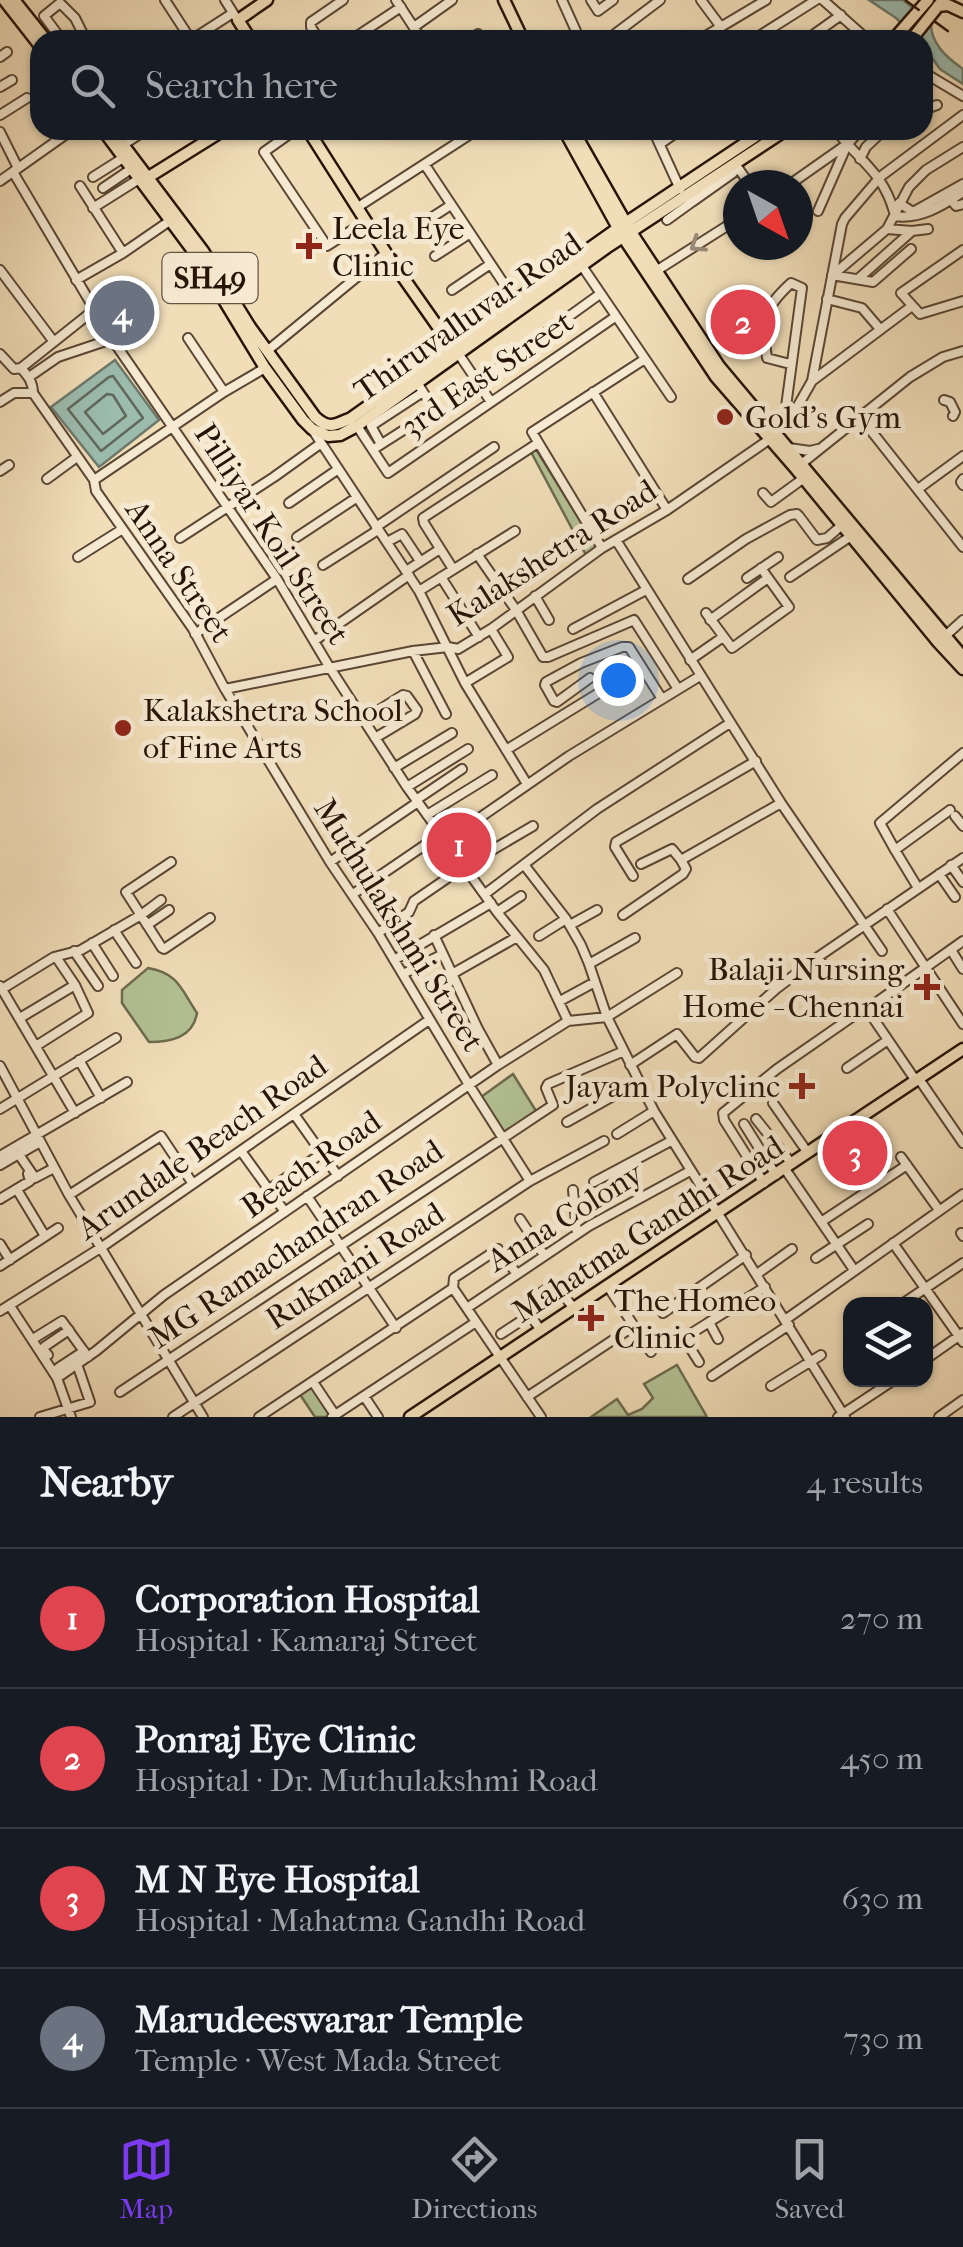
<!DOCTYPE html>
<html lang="en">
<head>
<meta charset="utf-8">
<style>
  body { margin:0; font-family:"IM FELL French Canon",serif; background:#242831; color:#f1f3f6 }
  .controls { position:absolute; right:30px; bottom:30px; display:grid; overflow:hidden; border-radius:20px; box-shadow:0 2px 8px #0004 }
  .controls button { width:90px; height:90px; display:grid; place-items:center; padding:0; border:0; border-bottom:2px solid #363941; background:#171b24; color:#f1f3f6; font:50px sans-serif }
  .compass { position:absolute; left:723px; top:170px; width:90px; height:90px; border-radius:50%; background:#171b24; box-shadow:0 2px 8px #0004; rotate:140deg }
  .you { position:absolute; left:618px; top:680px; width:35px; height:35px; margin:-25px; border:8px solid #fff; border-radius:50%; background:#1a73e8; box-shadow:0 0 0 15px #1a73e833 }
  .badge { display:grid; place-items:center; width:65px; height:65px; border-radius:50%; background:#7c3aed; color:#fff; font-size:32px; font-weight:700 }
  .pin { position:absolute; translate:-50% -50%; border:5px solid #fff; box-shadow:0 2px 10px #0006 }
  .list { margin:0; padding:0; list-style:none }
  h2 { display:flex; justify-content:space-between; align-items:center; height:130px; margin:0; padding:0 40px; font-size:42px }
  h2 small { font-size:32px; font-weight:400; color:#9ea1a6 }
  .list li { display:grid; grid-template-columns:65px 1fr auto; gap:30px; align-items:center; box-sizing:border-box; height:140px; padding:0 40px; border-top:2px solid #363941 }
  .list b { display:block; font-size:38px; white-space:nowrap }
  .list p { margin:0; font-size:32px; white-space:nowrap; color:#9ea1a6 }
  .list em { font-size:32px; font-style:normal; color:#9ea1a6 }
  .icon { flex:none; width:55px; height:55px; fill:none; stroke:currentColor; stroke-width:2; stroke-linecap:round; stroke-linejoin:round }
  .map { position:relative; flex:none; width:963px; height:1417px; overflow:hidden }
  .search { position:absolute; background:#171b24; box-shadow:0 2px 8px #0004; left:30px; right:30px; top:30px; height:110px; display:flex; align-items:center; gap:25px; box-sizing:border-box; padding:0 35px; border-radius:30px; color:#9ea1a6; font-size:38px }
  .sheet { height:690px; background:#171b24 }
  nav { display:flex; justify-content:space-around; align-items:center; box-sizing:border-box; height:140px; border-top:2px solid #363941; background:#171b24; font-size:28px; color:#9ea1a6 }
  nav a { display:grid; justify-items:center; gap:5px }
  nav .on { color:#7c3aed }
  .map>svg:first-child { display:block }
</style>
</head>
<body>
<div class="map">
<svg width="963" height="1417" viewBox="0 0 963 1417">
  <rect width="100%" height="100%" fill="#f1deb9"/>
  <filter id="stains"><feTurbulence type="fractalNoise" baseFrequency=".002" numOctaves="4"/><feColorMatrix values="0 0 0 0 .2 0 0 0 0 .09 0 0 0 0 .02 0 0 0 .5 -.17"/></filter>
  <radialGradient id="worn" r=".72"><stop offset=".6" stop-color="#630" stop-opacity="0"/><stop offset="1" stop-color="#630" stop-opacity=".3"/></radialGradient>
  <path fill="#b3c294" stroke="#6d6b4e" stroke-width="2.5" d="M534 446 597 548 586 555 530 450Z
    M148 968C178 973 181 989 197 1013 193 1038 170 1042 149 1042L122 1003V990Z
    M513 1074 536 1111 503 1133 481 1097Z
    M677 1365 707 1417H591L617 1399 628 1415 642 1409 653 1398 644 1384Z
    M313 1384 334 1414 329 1417H315L299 1393Z"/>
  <path fill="#9bbcae" stroke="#6d796b" stroke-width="2.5" d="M869 0H903L931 22C930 43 946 57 963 69V84L940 69 923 45V40H918L896 18Z
    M115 360 159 420 99 467 51 407Z"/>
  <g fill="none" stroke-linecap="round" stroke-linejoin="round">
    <path stroke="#61685a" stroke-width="2.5" d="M113 376 143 418 101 451 68 409 109 377Z
      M107 394 113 395 126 416 103 434 85 412Z"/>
    <defs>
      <path id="minor" d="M165 0 191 40
        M225 0 235 16
        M396 0 422 40
        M562 0 580 40
        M591 0 598 11 613 0
        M701 0 721 27
        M823 0 868 40
        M414 27 452 0
        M756 38 816 0
        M62 40 44 16 60 3 75 18 86 40
        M191 40 233 13
        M319 40 311 27V22L343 0
        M351 40 401 7
        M470 40 478 34
        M607 40 660 0
        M699 40 766 0
        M806 40 841 15
        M0 57 7 52
        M923 72 963 96
        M0 87 12 80
        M923 92 926 91
        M923 110 937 105
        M0 115 27 98
        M295 130 264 152 327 246 366 221
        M653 130 680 189
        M836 130C859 161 883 172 894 212
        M0 132 18 168
        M660 144 680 130
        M123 145 146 130
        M860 159 866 147 884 130
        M425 165 516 302
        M736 165 750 185
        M13 172 112 339 277 579 330 668 407 787 497 912 544 970 568 1021
        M93 177 123 158
        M0 181 72 130
        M789 185 843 147
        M80 186 123 253
        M103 188 131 169
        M951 200 956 206 963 204
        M692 202 733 173
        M899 203 913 212 963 184
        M358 207 477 130
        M93 208 139 179
        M818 211 847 145 860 130
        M894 216C920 220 942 206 963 192
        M667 220 692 202 690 200
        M420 225 451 205
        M887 229 912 231 928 229
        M963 250 901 293 920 314 963 301
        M435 256 469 234
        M582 266 671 397
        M0 270 54 342
        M656 271 738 219
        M834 274 887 229 909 187 926 170 963 147
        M832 275 873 282 911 249
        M858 279 912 231
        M76 280 123 253 171 220
        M452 290 489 265
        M827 299 862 308 880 329
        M188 338 224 392
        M267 351 386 253
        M458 353 491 402
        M0 354 14 369 21 368C28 376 33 382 33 393L94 480 96 491 193 629 225 689 330 862 378 933 469 1085 530 1181
        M21 368 94 310
        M29 377 58 357 112 339
        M812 381 842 224 845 218 880 177 963 115
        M478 382 600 294
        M593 392 667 510
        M944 400 950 402 955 412 953 416
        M0 402 14 393H33
        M861 418 963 547
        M357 426 388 473 615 317
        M312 429 419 591 465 683 527 784
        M773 429 785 414 802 288 791 283C762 310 762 320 767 358L790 364
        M776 433 788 423 812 381 912 306
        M381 444 371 426 423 392 417 382
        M377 447 435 410 423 392
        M789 448 810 451 818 449
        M800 465 910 377 943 357 963 351
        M0 471 9 465
        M47 479 77 457
        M963 479 961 482 963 485
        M94 480 224 392 265 368
        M918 489 963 456
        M763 493 771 502 804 478
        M289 503 337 470
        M376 527 494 447
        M297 537 356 498
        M180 538 274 477 320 444
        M616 540 781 803 882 951
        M387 542 402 534 418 558
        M602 548 532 432 645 359
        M477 554 516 610 543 657H548L634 620 678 689
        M78 557 121 530
        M323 565 378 530
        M453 569 424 523 423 518 538 443
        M406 571 440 549
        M441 577 479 637
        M790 577 851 536
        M747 578 778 557
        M688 579 746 539 790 515 797 514 799 516 817 540 827 538 842 525
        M419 591 515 531
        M535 596 549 620
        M706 613 732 648 789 607 761 568
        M710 620 768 578
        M573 629 646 590
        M195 634 277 579
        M944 637 963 620
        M314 641 409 575
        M413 651 446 714
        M690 660 723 637
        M590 678 557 702 554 701 545 685 546 682 581 663 622 647H629L662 699
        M465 683 508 657 491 629
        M225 689 413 651 448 647 458 649 491 629 602 548 667 510 770 439
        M363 720 403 695 407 696 417 710 415 714 375 738
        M506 750 641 667
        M394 768 452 733
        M407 787 468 749
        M416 800 462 769
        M427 815 492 775
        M955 816 963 826
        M446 841 569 756 700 676
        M895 850 880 823 963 753
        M681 860 781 803
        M171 862 126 892 162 948 164 949 210 918
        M330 862 418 802
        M951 865 963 882
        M525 866 566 919 581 945 589 964 607 1017 654 1111 845 1417
        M939 874 955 897
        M633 876 615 847 616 842 756 761
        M918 888 895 850 950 810
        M353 894 441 834
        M485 894 597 809 730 723
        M887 909 963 1024
        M497 912 521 896
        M623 915 683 874 686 869 681 860 672 849 641 864
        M147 925 169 910
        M570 925 597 910
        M114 930 136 963
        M378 933 409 912 414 901 465 866 533 826
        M434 935 478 1029 498 1065
        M539 936 566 919
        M92 943 113 976
        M951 950 963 969
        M74 951 98 986
        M818 957 827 972
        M394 960 491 903
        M589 964 635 938
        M403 974 443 954
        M452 974 517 937
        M0 986 75 1113
        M2 989 54 957 81 950 141 915 161 900
        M560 1001 595 982
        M867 1009 963 941
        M20 1018 75 985
        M36 1046 88 1013 75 985 56 957
        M79 1060 101 1098
        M630 1065 677 1034 695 1057 699 1058 776 989 818 957 963 858
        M0 1066 69 1195 203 1417
        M847 1068 888 1040
        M919 1079 963 1143
        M773 1103 808 1153
        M0 1109 116 1038
        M294 1114 338 1176
        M756 1119 792 1164
        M567 1122 638 1082
        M744 1124 776 1175
        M617 1134 654 1111
        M40 1142 21 1153 20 1156 35 1178 54 1168
        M241 1151 285 1212
        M0 1156 127 1082
        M901 1157 939 1210
        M0 1165 17 1155
        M785 1169 854 1270
        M594 1182 671 1141
        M764 1183 724 1120 723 1113 777 1069 862 1010 867 1009 869 1012 916 1081
        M268 1190 321 1154
        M573 1190 577 1234
        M19 1193 45 1236
        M69 1195 161 1136 193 1184
        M307 1196 396 1328
        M0 1199 30 1181 28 1174
        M520 1219 544 1255
        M821 1222 907 1165
        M961 1233 963 1236
        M893 1243 963 1342
        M0 1244 10 1260
        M816 1258 868 1224
        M0 1266 58 1228
        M757 1274 792 1249
        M607 1285 651 1352
        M453 1288 541 1417
        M453 1288 454 1278 498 1249 517 1274
        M563 1293 594 1272
        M902 1304 963 1263
        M10 1306 57 1378 71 1417
        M467 1308 589 1226 690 1171
        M0 1311 102 1247 429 1020
        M663 1313 746 1255
        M785 1320 963 1194
        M709 1322 718 1339
        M540 1329 524 1307 525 1304 554 1284 573 1307
        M501 1334 530 1315
        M684 1338 699 1362
        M33 1339 62 1321 88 1357
        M676 1343 765 1287
        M48 1355 43 1349 44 1347 69 1330
        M926 1359 963 1333
        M58 1368 84 1351
        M712 1376 789 1325
        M57 1378 96 1351 164 1295 498 1065 568 1021 607 1017 677 973
        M313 1382 335 1415
        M771 1386 821 1355
        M120 1392 553 1105 546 1088 548 1084 624 1051
        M364 1396 378 1417
        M527 1397 634 1326
        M40 1417 90 1402 77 1364
        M173 1417 530 1181 604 1141
        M259 1417 453 1288
        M332 1417 476 1322
        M838 1417 894 1380
        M939 1417 963 1400"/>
      <path id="major" d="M4 0 40 46
        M14 0 46 40
        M504 0 523 40
        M938 6 948 5 963 12
        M251 40 238 20 267 0
        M893 40 928 0
        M911 40 943 0
        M103 130 199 259 265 368 303 420 312 429 328 436 340 435 357 426 609 246 786 130
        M112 130 203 251 250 327 315 417C329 430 335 425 351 418L618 228 765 130
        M308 130 386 253 452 347
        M564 130 623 237 716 377 796 469 938 642 963 669
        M573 130 631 232 719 366 963 657
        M147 178 224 130
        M410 1417 963 1049"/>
    </defs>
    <use href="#minor" stroke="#5a4634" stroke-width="12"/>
    <use href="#major" stroke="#271407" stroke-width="15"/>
    <use href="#minor" stroke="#f6ead2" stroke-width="8"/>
    <use href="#major" stroke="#f1deb9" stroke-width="10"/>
    <path stroke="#271407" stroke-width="2.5" stroke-dasharray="18 18" stroke-linecap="butt" d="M905 0 963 42"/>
  </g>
  <defs><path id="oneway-chevron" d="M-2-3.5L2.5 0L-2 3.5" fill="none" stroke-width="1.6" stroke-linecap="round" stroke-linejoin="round" transform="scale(2.5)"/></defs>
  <use stroke="#998a77" href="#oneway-chevron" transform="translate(697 245) rotate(147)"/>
  <g fill="#8f2418" stroke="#f6ead2" stroke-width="4">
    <path d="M304 231h10v10h10v10h-10v10h-10v-10h-10v-10h10z"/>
    <circle cx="725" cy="417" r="10"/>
    <circle cx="123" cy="728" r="10"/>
    <path d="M922 972h10v10h10v10h-10v10h-10v-10h-10v-10h10z"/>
    <path d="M797 1071h10v10h10v10h-10v10h-10v-10h-10v-10h10z"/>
    <path d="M586 1303h10v10h10v10h-10v10h-10v-10h-10v-10h10z"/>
  </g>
  <g text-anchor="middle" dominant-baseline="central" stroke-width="10" stroke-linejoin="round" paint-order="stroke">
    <rect fill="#f6ead2" stroke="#655444" stroke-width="2.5" x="162.5" y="253" width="95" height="50" rx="8"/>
    <g font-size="30" font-weight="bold" fill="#271407">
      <text x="210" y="278">SH49</text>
    </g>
    <g font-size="32" fill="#271407" stroke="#f6ead2" text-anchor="start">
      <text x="332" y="228">Leela Eye<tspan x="332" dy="37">Clinic</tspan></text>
      <text x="745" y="417">Gold's Gym</text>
      <text x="143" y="710">Kalakshetra School<tspan x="143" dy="37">of Fine Arts</tspan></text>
      <text x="904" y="969" text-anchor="end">Balaji Nursing<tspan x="904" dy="37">Home - Chennai</tspan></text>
      <text x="780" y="1086" text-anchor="end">Jayam Polyclinc</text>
      <text x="614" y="1300">The Homeo<tspan x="614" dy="37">Clinic</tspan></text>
    </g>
    <g font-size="32" fill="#271407" stroke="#f6ead2">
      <text transform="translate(468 317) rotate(-35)">Thiruvalluvar Road</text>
      <text transform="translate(487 374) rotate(-34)">3rd East Street</text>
      <text transform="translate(272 534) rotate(57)">Pilliyar Koil Street</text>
      <text transform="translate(552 553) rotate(-33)">Kalakshetra Road</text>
      <text transform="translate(179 571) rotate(56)">Anna Street</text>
      <text transform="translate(399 925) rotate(58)">Muthulakshmi Street</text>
      <text transform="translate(202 1147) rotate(-35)">Arundale Beach Road</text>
      <text transform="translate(311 1164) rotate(-35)">Beach Road</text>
      <text transform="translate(565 1217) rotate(-32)">Anna Colony</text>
      <text transform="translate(648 1229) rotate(-33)">Mahatma Gandhi Road</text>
      <text transform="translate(296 1244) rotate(-34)">MG Ramachandran Road</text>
      <text transform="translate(355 1266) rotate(-33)">Rukmani Road</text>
    </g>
  </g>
  <rect width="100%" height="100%" filter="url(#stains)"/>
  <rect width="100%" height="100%" fill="url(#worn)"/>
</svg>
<div class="controls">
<button><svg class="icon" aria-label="layers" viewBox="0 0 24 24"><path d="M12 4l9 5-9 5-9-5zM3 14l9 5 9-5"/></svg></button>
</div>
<svg class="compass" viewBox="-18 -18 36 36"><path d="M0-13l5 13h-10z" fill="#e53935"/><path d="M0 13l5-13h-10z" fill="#9ea1a6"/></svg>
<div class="you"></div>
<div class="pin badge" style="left:459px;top:845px;background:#e0444e">1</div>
<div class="pin badge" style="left:743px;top:322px;background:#e0444e">2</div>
<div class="pin badge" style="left:855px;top:1153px;background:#e0444e">3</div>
<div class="pin badge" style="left:122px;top:313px;background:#6b7280">4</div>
<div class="search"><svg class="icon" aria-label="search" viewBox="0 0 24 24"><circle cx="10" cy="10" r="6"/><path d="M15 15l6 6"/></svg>Search here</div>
</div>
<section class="sheet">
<h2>Nearby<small>4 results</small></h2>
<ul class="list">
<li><span class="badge" style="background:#e0444e">1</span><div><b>Corporation Hospital</b><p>Hospital · Kamaraj Street</p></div><em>270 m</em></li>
<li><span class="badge" style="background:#e0444e">2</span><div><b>Ponraj Eye Clinic</b><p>Hospital · Dr. Muthulakshmi Road</p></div><em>450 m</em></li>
<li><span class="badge" style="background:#e0444e">3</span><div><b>M N Eye Hospital</b><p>Hospital · Mahatma Gandhi Road</p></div><em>630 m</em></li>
<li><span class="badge" style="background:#6b7280">4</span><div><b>Marudeeswarar Temple</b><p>Temple · West Mada Street</p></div><em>730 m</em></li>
</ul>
</section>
<nav>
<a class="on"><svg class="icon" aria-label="map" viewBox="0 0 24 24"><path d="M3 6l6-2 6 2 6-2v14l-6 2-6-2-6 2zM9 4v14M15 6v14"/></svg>Map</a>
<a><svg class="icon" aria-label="directions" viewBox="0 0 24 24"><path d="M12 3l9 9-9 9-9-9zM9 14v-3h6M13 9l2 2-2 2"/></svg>Directions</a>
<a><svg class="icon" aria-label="saved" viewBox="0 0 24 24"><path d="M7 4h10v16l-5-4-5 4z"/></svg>Saved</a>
</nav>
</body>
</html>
